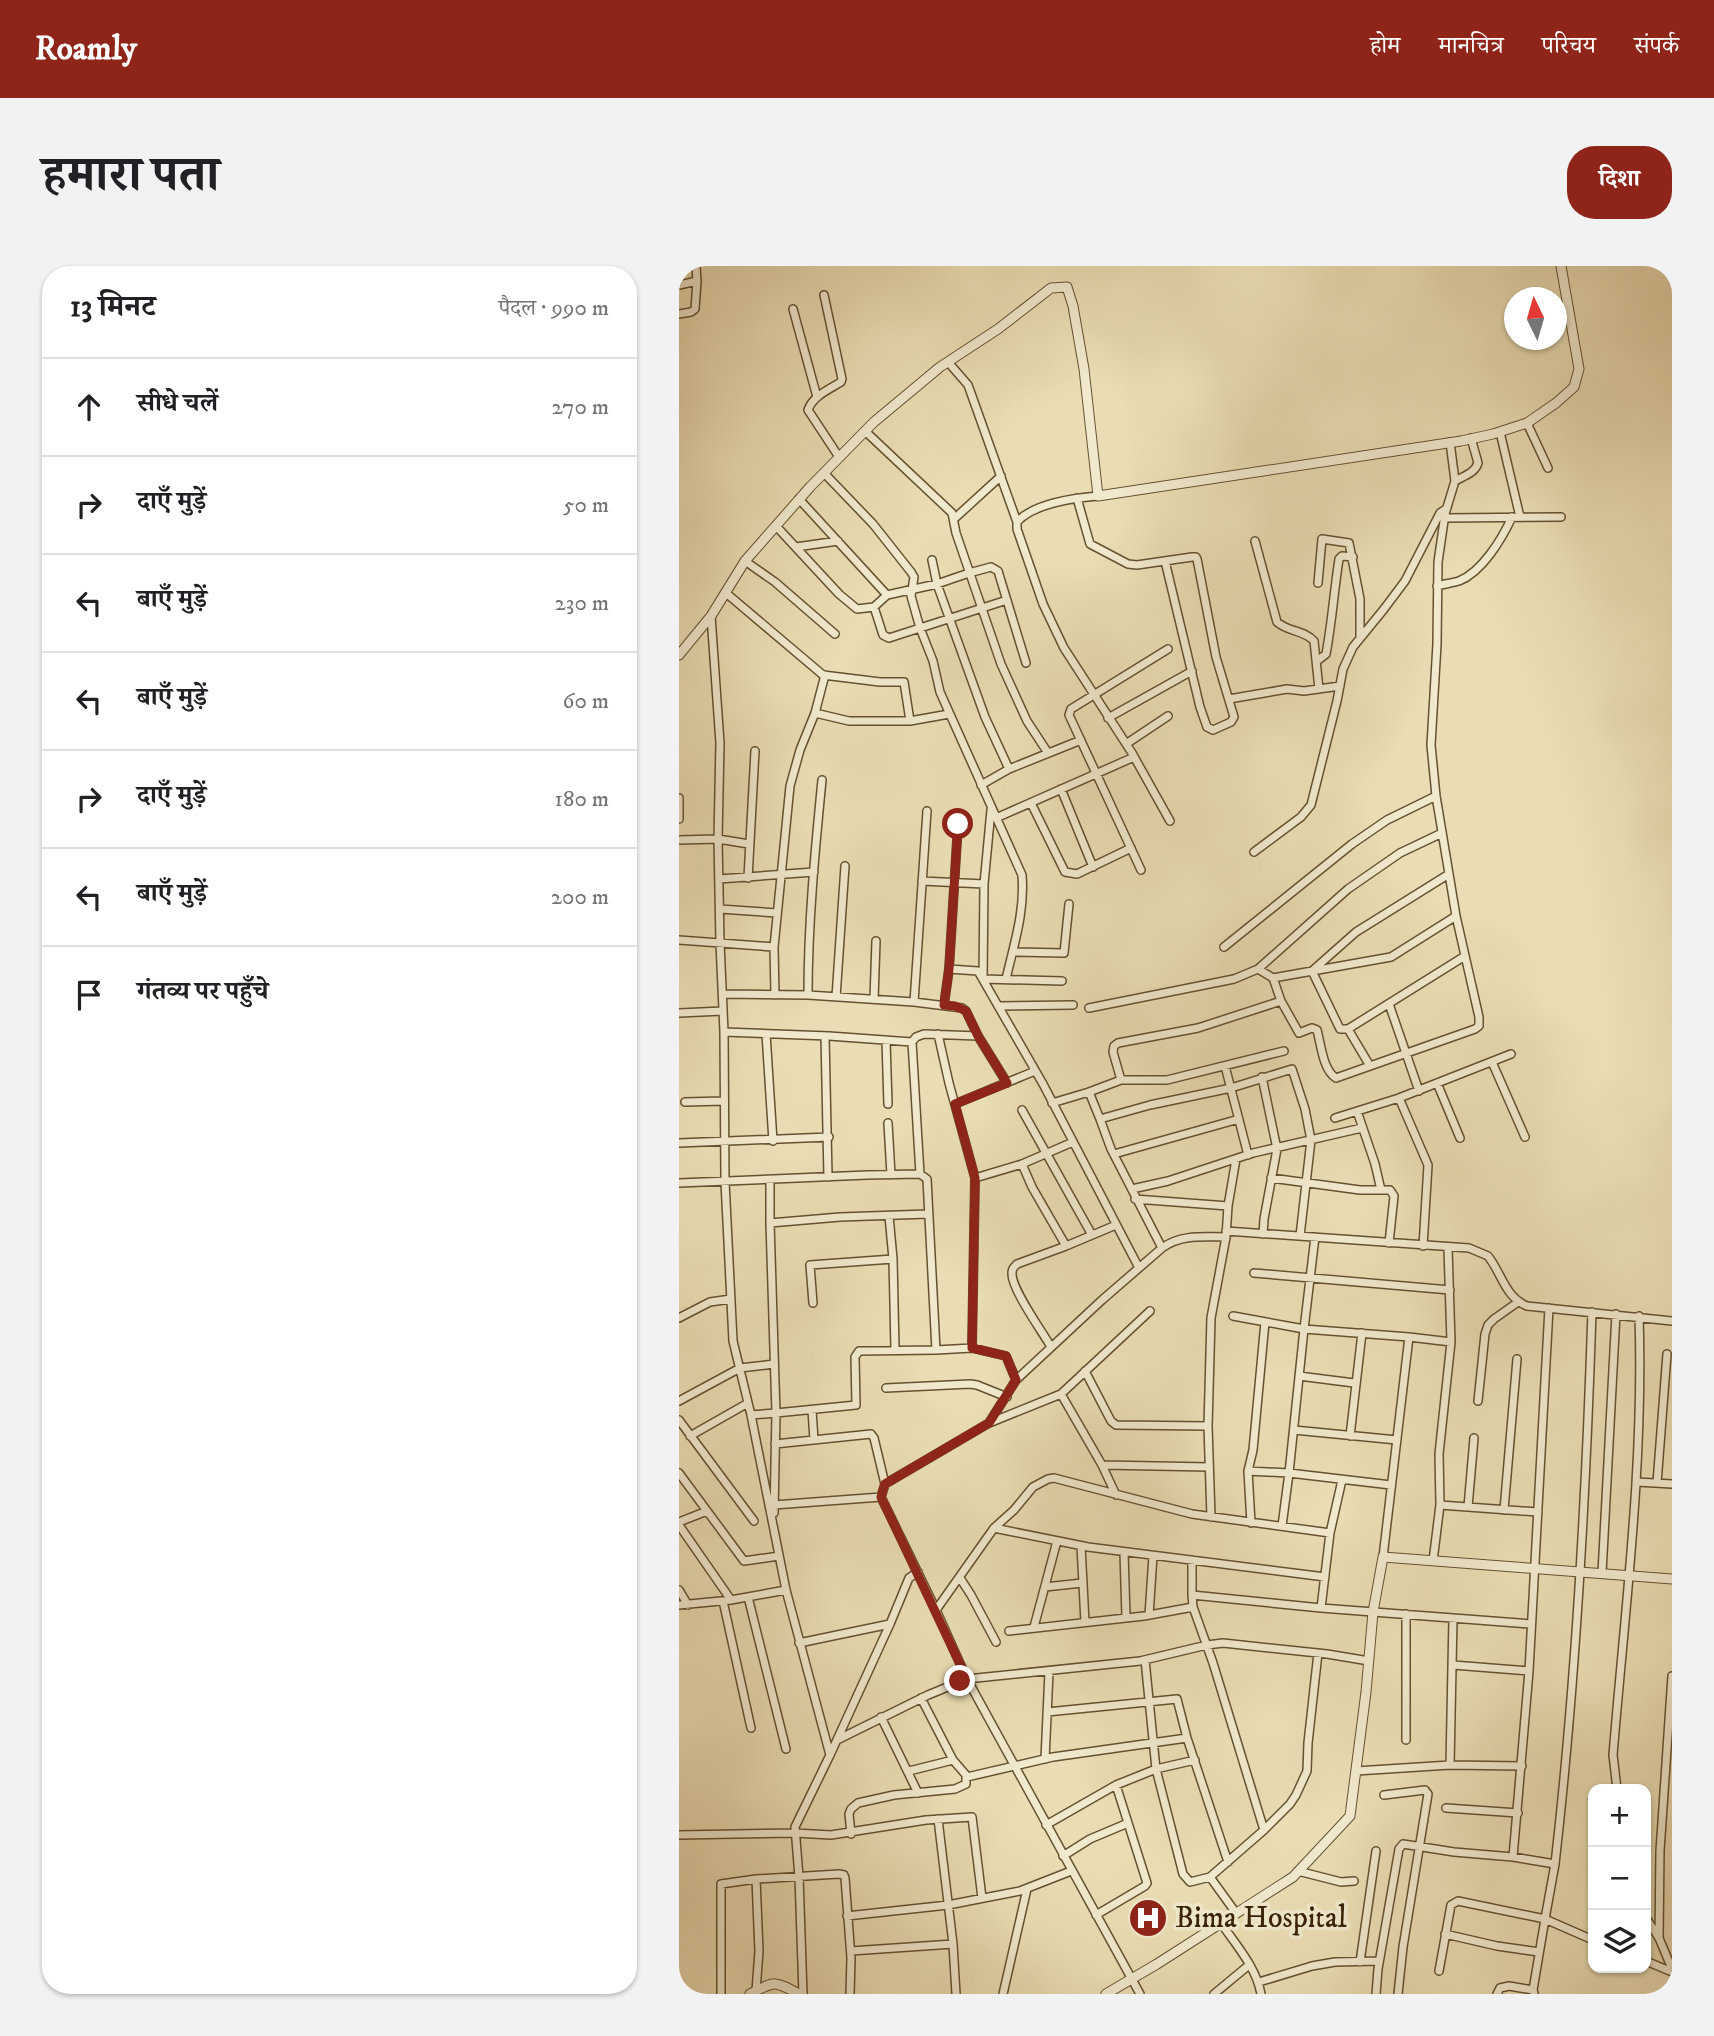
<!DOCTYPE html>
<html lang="hi">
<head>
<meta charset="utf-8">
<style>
  body { margin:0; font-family:"IM FELL DW Pica","Noto Serif Devanagari",serif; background:#f2f2f2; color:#202124 }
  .controls { position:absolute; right:21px; bottom:21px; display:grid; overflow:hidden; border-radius:14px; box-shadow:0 2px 5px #0004 }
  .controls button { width:63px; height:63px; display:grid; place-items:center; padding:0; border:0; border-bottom:2px solid #e0e0e0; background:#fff; color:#202124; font:35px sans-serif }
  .compass { position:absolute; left:825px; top:21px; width:63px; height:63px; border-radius:50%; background:#fff; box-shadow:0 2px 5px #0004; rotate:355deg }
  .stop { position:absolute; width:21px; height:21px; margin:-16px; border:5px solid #8f2418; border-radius:50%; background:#fff }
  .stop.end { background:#8f2418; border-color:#fff; box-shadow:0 2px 7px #0008 }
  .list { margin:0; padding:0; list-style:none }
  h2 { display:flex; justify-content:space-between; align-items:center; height:91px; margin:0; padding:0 28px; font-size:30px }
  h2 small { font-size:23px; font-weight:400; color:#757577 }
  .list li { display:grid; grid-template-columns:46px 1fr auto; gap:21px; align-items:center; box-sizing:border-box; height:98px; padding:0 28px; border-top:2px solid #e0e0e0 }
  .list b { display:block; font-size:26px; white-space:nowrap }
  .list em { font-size:23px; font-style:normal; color:#757577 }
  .icon { flex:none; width:38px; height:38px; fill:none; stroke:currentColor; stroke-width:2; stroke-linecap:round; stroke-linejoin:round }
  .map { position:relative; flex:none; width:993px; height:1728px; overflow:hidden; border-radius:28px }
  header { display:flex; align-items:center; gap:42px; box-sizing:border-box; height:98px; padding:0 35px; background:#8f2418; color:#fff }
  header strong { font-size:33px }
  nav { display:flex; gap:38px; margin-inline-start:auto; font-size:24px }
  .intro { display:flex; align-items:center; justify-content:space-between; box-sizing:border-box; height:168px; padding:0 42px }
  h1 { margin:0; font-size:49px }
  .button { padding:18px 32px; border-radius:28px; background:#8f2418; color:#fff; font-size:24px; font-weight:700 }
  main { display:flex; gap:42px; padding:0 42px }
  aside { flex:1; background:#fff; border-radius:28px; box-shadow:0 2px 5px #0004 }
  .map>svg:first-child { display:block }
</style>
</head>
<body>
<header>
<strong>Roamly</strong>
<nav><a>होम</a><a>मानचित्र</a><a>परिचय</a><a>संपर्क</a></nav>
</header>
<div class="intro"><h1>हमारा पता</h1><a class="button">दिशा</a></div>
<main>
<aside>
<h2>13 मिनट<small>पैदल · 990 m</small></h2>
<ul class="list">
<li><svg class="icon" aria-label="ahead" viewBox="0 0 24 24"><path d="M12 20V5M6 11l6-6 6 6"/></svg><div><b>सीधे चलें</b></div><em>270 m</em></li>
<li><svg class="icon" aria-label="right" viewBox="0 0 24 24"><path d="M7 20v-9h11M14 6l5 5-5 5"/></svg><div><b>दाएँ मुड़ें</b></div><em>50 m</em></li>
<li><svg class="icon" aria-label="left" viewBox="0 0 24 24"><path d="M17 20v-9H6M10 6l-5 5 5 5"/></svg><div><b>बाएँ मुड़ें</b></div><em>230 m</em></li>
<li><svg class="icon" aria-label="left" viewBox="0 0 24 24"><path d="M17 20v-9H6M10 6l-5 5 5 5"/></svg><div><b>बाएँ मुड़ें</b></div><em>60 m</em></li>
<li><svg class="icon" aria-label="right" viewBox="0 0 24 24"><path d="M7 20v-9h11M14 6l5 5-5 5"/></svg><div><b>दाएँ मुड़ें</b></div><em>180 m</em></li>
<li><svg class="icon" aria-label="left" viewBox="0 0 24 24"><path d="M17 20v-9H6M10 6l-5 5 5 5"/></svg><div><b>बाएँ मुड़ें</b></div><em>200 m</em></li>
<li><svg class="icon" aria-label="arrive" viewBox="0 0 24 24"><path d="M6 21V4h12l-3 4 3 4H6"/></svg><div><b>गंतव्य पर पहुँचे</b></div></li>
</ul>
</aside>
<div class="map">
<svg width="993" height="1728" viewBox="0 0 993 1728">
  <rect width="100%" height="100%" fill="#eaddb3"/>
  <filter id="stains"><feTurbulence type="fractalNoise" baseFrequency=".00286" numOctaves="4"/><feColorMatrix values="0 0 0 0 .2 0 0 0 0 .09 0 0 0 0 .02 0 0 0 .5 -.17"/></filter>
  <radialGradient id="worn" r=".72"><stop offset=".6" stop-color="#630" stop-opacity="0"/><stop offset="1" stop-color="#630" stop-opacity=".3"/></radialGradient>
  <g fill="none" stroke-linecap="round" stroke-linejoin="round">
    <defs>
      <path id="minor" d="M0 19 18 15
        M145 29 163 113 162 116C149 124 134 130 129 144L160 191
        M114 43 138 131
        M0 48 12 46 16 43 18 15 17 0
        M269 96 289 119 338 256
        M848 157 869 202
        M186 165 273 247 277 267 322 398 348 455 369 487
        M821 166 841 251
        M145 207 194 258 232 306 235 311 232 330 241 362 254 395 261 426 343 609C346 646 335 678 327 713
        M776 215C785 210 796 207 799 197L792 172
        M419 230C395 232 355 237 338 256V263L364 338 385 382 453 487 491 555
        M398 232 411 278 449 298 458 299 513 291H517L518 293 537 391 555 451 552 456 534 464 528 461 521 441 486 295
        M120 233 208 329
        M766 252 882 251
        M275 253 322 210
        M97 260 160 328 178 343 195 341 208 329 258 318 290 307 312 301 319 305 347 397
        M576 275 598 356C609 366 625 364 635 375L640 423
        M117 281 159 275
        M253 294 258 318 306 451 330 503
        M66 295 96 316 156 368
        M639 317 643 273 670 277 681 333V371
        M758 320C765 318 773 317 780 315 803 306 823 273 833 251
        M47 327 144 409 201 416H225L231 455
        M195 341 204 369 210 372 328 334
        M32 350 41 477 39 573 41 677 45 766 46 916 54 1075 72 1149 107 1324 151 1489 116 1561 120 1611 124 1728
        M638 395 647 388C653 356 655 325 660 293L663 290 674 291
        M550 433 608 423 625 425 661 420
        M136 447 170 455H231L270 448
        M429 452 513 405
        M447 478 489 450
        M302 519 330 503 402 474
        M382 523 414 601
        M0 532V553
        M352 537 386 606 398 608 452 582
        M317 552 455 491
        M0 574 39 573 70 578
        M575 586 622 551 632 539 658 435 664 403 674 381 705 343 726 315 761 247 767 243
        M462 604 390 449 392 443 489 383
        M69 612 76 485
        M40 613 135 606
        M243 615 305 618 304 713 383 715
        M305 618 312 544
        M41 643 98 647
        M0 674 95 681
        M545 681 673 578 708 554 757 530
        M334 686 385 687 390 638
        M270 703 279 558
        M594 712 579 703 669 623 721 587 763 567
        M44 728 129 729 235 736 283 742 287 745 299 770 328 817
        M96 729 95 681 111 520 121 484 136 447 146 409
        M129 729C129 657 136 585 143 514
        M157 731 166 600
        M195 733 197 675
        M602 735 620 767 633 762 638 764C642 779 644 804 657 812L796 763 800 760V751L777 650
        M235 736 248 545
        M710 738 740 825
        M265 739 270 703 299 705 364 818 460 1002
        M319 740 394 739
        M410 742 555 713 579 703
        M0 747 44 745
        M669 763H661L633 705 677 666 770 608
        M45 766 150 770 233 776 237 771 245 768 299 770
        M87 768 94 875
        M259 768 270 817 296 912 293 1082
        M146 770 149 911
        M207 775 209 838
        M233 776 241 908
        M813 796 846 871
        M546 800 569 889
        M691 800 669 763 786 690
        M583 811 598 883 585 953 584 968
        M442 814H488L605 785
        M758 817 781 872
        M720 832 749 899 744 980
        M6 836 45 835
        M373 837 410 826
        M276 838 356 805
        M343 844 413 969
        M678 845 696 898 702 924
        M656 852 720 832 832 788
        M421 853 410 826 442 814 434 786 435 780 439 777 519 762 602 735 594 712 712 691 777 650 757 530 752 479 758 378 759 296 766 248 776 215 771 176
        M209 857 212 909
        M0 877 150 871
        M435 888 560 853
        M343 898 353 921 387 980
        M296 912 343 898 394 876
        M592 912 681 924H711L715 930 710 977
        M91 914V957L161 951 249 948
        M0 917 188 909 241 908 248 913 257 1084 180 1085 176 1091 177 1139 97 1147 95 1247
        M453 923 489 915 574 887 683 862
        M456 933 549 940
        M210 950 214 993 216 1083
        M547 965 790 982 809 990C823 1008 826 1031 848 1040L993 1055
        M636 971 625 1063 730 1071
        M483 982C502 968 525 971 547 971
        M575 1007 771 1024
        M134 1037 131 999 214 993
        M554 1050 625 1063 610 1207 712 1219
        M0 1052 31 1036 52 1033
        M372 1081C363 1065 333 1024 333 1008 333 1003 334 1002 338 998L387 980 437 959
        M257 1084 293 1082 327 1090 337 1114
        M406 1105 432 1155 437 1159 529 1160
        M620 1110 675 1117
        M207 1122 291 1118 298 1119 328 1131
        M382 1128 471 1045
        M0 1135 61 1102 95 1098
        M799 1135 806 1068 809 1059 815 1053 839 1036
        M133 1144 135 1174
        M72 1149 97 1147 91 957
        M0 1154 75 1255
        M310 1157 337 1114 423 1034 483 982 432 883 421 853 471 839 552 822 613 803 626 843 632 874 621 970
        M615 1164 718 1174
        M11 1170 69 1137
        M671 1170 683 1067
        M96 1178 192 1168 195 1172 206 1218
        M423 1199 530 1201
        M569 1205 610 1207 603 1260
        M0 1207 65 1295 100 1290
        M958 1216 993 1218
        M978 1217 988 1088
        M437 1229 423 1199 382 1128 310 1157 206 1218 202 1231 257 1344 315 1262 335 1244 354 1221 369 1213 375 1212 513 1248 651 1267 642 1342 852 1358
        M95 1239 202 1231
        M761 1239 859 1246
        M789 1241 795 1172
        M825 1244 838 1093
        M532 1251 529 1160 532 1052 547 971 549 940 557 893
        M0 1256 28 1245
        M572 1257 569 1205 574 1184 586 1056
        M0 1259 52 1334
        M315 1262 409 1281 646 1311
        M651 1267 663 1214
        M402 1280 406 1356
        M445 1286 447 1352
        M704 1291 730 1071 772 1076 769 982
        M513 1294V1329L642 1342
        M754 1295 761 1239 760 1188 772 1076
        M923 1307 937 1048
        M281 1312 292 1329 317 1376
        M366 1321 403 1317
        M0 1324 9 1339
        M513 1329 514 1341 534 1397 585 1564
        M69 1331 107 1483
        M44 1335 72 1462
        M0 1339 52 1334 107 1324
        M257 1344 288 1413 461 1728
        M470 1349 474 1290
        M355 1361 378 1275
        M330 1365 465 1350 514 1341
        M120 1377 211 1358
        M466 1394 477 1503 504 1608 511 1616 531 1611 585 1564 611 1538 617 1529 628 1505 629 1477 639 1387
        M774 1399 850 1405
        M993 1410 981 1585 980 1672 993 1703
        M368 1446 498 1433 508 1472 549 1596
        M202 1451 239 1527
        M158 1474 249 1429 288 1413 461 1395 528 1379 544 1377 648 1388 690 1395
        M727 1474V1348
        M151 1489 211 1358 230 1312 239 1306
        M366 1493 370 1406
        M771 1499 774 1352
        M230 1505 274 1494
        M677 1505 771 1499 843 1500
        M288 1511 374 1491 508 1472
        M938 1523 934 1489C946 1343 965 1197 960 1050
        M705 1529 746 1524 749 1528 724 1681 719 1728
        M767 1542 839 1547
        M259 1553 274 1678 277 1728
        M367 1559 437 1519 477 1503 516 1494
        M172 1568 170 1548 172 1543 179 1537 215 1529 276 1523 287 1518V1509L274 1494 242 1432
        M0 1569 116 1567 152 1569 247 1554 293 1551 303 1632
        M384 1590 411 1573 449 1557
        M834 1591 850 1405 870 1042
        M876 1598C897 1415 907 1230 913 1046
        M619 1605 662 1616 675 1615
        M531 1611 557 1647
        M77 1613 80 1685 77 1725
        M417 1649 466 1620 468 1617 437 1519
        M168 1650 269 1639 341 1625 392 1605
        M967 1652 980 1672
        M542 1657C557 1679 577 1701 582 1728
        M766 1668 818 1680 860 1686
        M172 1685 274 1678
        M967 1695 993 1706
        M681 1696 697 1585
        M760 1705 772 1639 779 1635 866 1653 854 1724
        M580 1716 633 1700 656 1696 700 1695
        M42 1728V1618L77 1613 160 1608 165 1609 166 1612 172 1692 171 1728
        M324 1728 348 1623
        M535 1728 570 1699
        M697 1728 699 1703 720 1583 724 1578 775 1586 834 1591 876 1598 866 1653 914 1674
        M818 1728 821 1722 830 1720 854 1724 855 1727"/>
      <path id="tertiary" d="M0 389 32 350 66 295 131 221 195 156 261 101 319 63 372 22 388 21 394 40 405 103 419 230 782 175 814 168 848 157 877 137 895 121 900 103 882 0
        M71 1728C96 1715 94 1714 120 1728
        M427 1728 478 1698 614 1611 671 1550 687 1426 694 1346 704 1291 993 1313"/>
    </defs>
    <use href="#minor" stroke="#655130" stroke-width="10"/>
    <use href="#tertiary" stroke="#655130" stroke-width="11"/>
    <use href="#minor" stroke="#f1e9ce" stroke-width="7"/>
    <use href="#tertiary" stroke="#f1e9ce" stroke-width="9"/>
  </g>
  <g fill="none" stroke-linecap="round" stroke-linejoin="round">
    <path stroke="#8f2418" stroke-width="9" d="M279 558 270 703 265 739 276 740 287 745 299 770 328 817 276 838 296 912 293 1082 327 1090 337 1114 310 1157 206 1218 202 1231 288 1413 281 1415"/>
  </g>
  <defs>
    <symbol id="hospital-disc" viewBox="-11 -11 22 22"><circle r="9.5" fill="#8f2418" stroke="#f1e9ce"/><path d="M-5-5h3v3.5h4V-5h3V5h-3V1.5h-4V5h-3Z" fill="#fff"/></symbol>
  </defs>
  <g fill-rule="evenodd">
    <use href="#hospital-disc" x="447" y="1630" width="44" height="44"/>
  </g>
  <g text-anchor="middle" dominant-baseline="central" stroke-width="7" stroke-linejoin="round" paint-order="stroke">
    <g font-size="30" fill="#392205" stroke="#f1e9ce" text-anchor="start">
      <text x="496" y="1652">Bima Hospital</text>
    </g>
  </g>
  <rect width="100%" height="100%" filter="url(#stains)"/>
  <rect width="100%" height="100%" fill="url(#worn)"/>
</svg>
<div class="controls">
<button>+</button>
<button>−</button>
<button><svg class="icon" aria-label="layers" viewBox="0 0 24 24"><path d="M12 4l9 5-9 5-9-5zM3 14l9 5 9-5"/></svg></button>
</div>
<svg class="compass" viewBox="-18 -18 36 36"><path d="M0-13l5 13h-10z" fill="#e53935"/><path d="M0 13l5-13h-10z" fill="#757577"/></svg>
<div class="stop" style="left:279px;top:558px"></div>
<div class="stop end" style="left:281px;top:1415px"></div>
</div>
</main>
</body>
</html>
